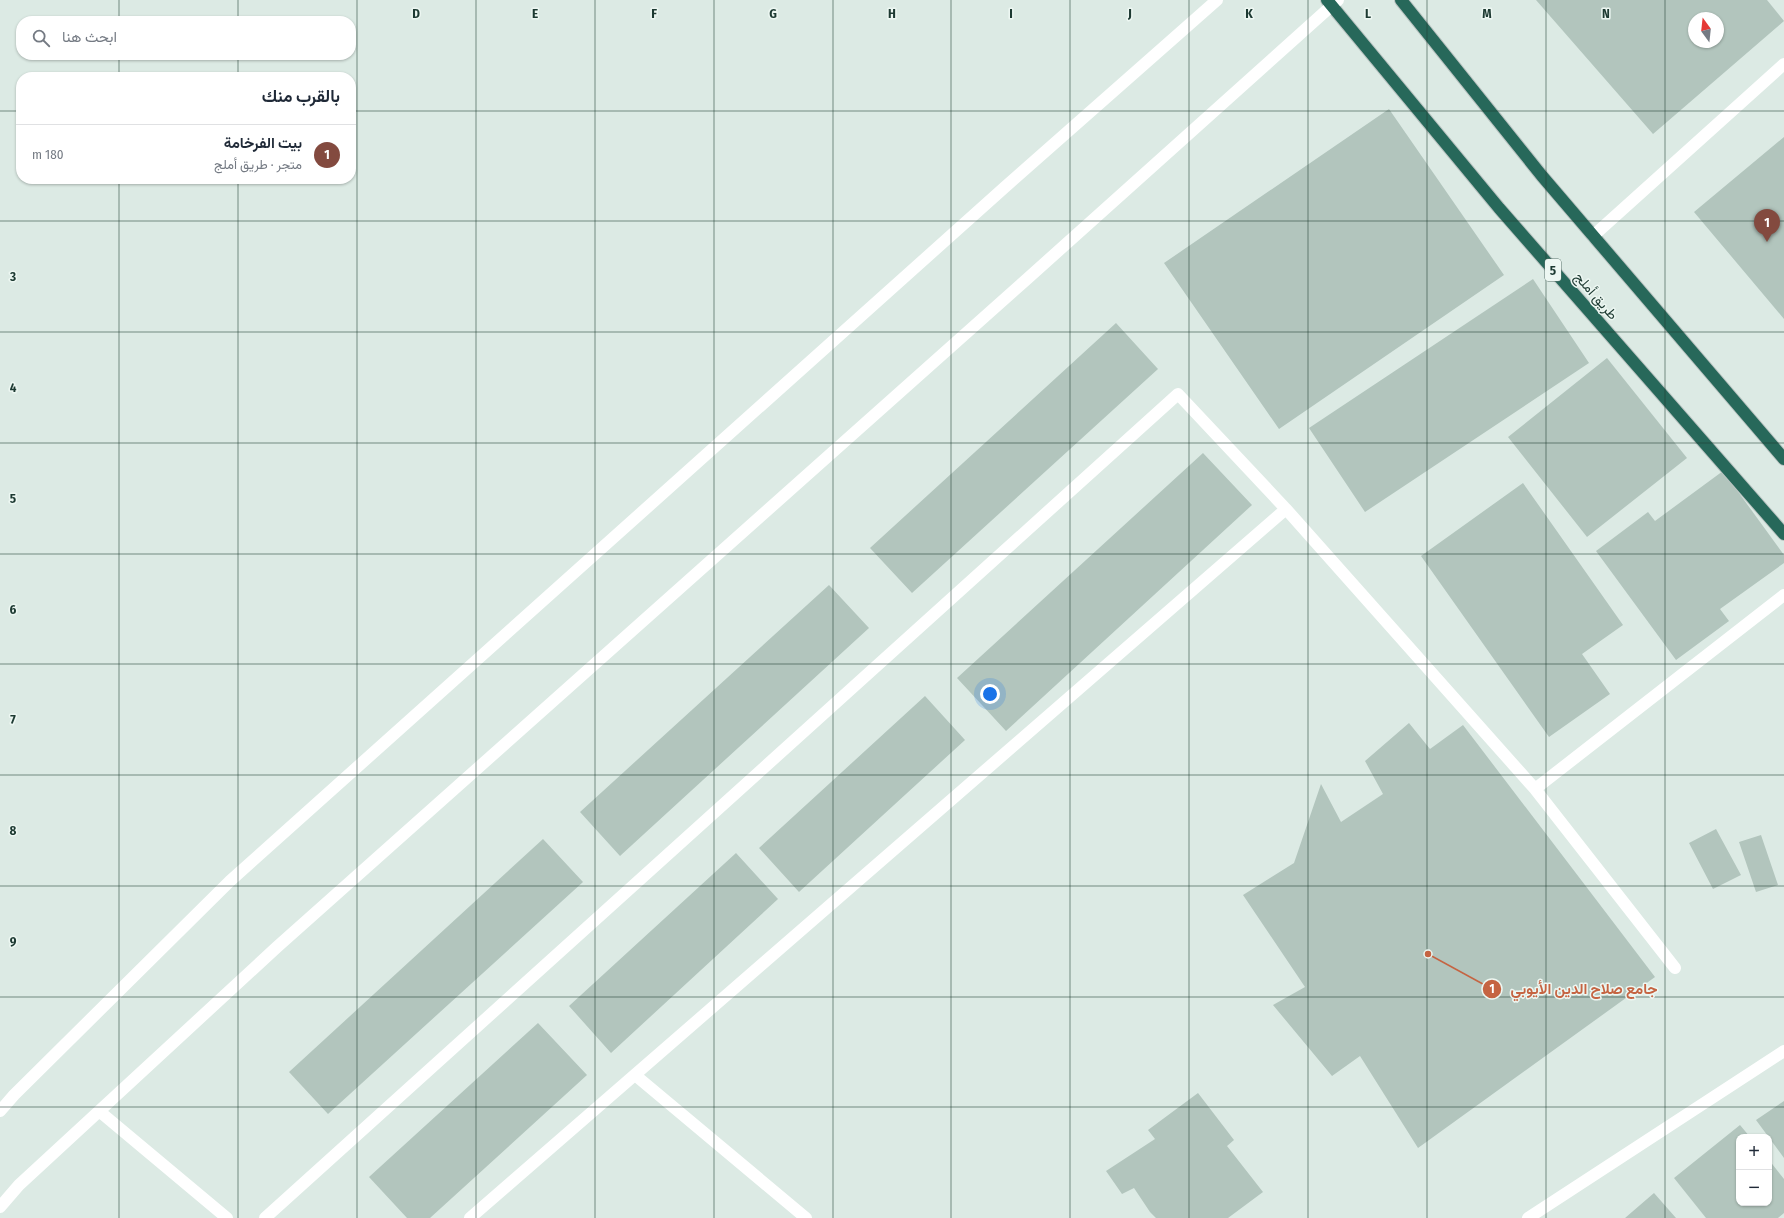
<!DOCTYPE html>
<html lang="ar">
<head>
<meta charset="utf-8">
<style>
  body { margin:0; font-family:"Fira Sans Condensed",Vazirmatn,sans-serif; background:#f6f6f7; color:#1f2937; direction:rtl }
  .controls { position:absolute; right:12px; bottom:12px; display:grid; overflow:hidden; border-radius:8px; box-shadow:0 1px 3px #0004 }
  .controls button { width:36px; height:36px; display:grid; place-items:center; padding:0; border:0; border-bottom:1px solid #e0e1e3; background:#fff; color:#1f2937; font:20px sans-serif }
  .compass { position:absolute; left:1688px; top:12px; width:36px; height:36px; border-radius:50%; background:#fff; box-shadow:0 1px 3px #0004; rotate:345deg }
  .you { position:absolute; left:990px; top:694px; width:14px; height:14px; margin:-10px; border:3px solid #fff; border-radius:50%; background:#1a73e8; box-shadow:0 0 0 6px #1a73e833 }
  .badge { display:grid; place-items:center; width:26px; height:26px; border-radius:50%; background:#834a3f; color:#fff; font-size:13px; font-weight:700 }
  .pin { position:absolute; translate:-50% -33px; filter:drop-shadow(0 1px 2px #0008) }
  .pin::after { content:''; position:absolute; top:21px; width:14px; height:12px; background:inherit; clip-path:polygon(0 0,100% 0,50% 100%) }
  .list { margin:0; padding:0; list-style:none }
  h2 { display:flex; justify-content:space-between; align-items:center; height:52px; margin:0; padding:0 16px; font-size:17px }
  h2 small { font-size:13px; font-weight:400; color:#747a83 }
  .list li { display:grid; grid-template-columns:26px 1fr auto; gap:12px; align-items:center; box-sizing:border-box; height:60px; padding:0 16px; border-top:1px solid #e0e1e3 }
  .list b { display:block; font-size:15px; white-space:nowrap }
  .list p { margin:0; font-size:13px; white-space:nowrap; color:#747a83 }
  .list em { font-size:13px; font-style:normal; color:#747a83 }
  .icon { flex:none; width:22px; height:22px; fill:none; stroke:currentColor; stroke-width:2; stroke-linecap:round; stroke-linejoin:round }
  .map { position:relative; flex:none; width:1784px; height:1218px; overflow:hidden; direction:ltr }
  .search { position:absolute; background:#fff; box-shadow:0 1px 3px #0004; left:16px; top:16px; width:340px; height:44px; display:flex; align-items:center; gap:10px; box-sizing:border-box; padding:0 14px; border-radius:16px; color:#747a83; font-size:15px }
  .panel { position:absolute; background:#fff; box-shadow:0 1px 3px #0004; left:16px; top:72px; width:340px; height:112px; border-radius:16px; direction:rtl }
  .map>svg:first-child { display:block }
</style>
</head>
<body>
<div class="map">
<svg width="1784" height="1218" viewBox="0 0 1784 1218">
  <rect width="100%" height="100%" fill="#dceae4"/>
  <path fill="#b2c5bd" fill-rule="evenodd" d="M1536 0H1767L1784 21 1653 134ZM1694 18H1718V42H1694Z
    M1389 109 1504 275 1279 429 1164 263Z
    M1784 137V319L1694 212Z
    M1533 279 1589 363 1365 512 1309 428Z
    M1116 323 1158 369 912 593 870 548Z
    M1607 358 1687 458 1587 537 1508 437Z
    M1203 453 1252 505 1006 731 957 678Z
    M1723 471 1784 555V563L1720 609 1729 621 1676 660 1596 551 1648 512 1655 521Z
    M1523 483 1623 625 1582 654 1610 694 1549 737 1421 556Z
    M829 585 869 628 620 856 580 812Z
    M925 696 965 740 799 892 759 848Z
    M1409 723 1430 749 1463 725 1655 977 1418 1148 1360 1056 1332 1076 1273 1005 1305 987 1243 895 1294 863 1321 784 1341 822 1383 794 1365 761Z
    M1716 829 1741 875 1713 889 1689 843Z
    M1761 835 1778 885 1756 892 1739 842Z
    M543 839 583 882 328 1114 289 1072Z
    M736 853 778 899 611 1053 569 1006Z
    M538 1023 587 1075 430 1218H407L369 1177Z
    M1198 1093 1234 1140 1227 1146 1263 1192 1228 1218H1156L1150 1212 1134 1188 1122 1194 1106 1171 1155 1139 1148 1130Z
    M1784 1101V1158L1756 1120Z
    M1740 1125 1750 1137H1739V1203H1769V1160L1784 1179V1213L1778 1218H1706L1674 1178Z
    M1654 1193 1676 1218H1625Z"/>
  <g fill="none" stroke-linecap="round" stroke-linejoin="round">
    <defs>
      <path id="highway" d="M1327 0 1499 208 1784 534
        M1401 0 1542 176 1784 459"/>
    </defs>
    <use href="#highway" stroke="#bbc4c2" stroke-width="14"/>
    <path stroke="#fff" stroke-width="12" d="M1593 236 1784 64
      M1535 789 1784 595
      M635 1075 806 1218
      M0 1111 14 1095 230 881 1005 187 1217 0
      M99 1111 227 1218
      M0 1207 19 1185 277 947 1027 279 1338 0
      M265 1218 1178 394 1286 509 1535 789 1675 968
      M470 1218 1286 509
      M1528 1218 1784 1051"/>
    <use href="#highway" stroke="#27685a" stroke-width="12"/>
  </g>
  <path fill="none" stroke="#1d3a32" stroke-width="1" stroke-opacity="0.55" d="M119 0V21M238 0V21M357 0V1218M476 0V1218M595 0V1218M714 0V1218M833 0V1218M951 0V1218M1070 0V1218M1189 0V1218M1308 0V1218M1427 0V1218M1546 0V1218M1665 0V1218M119 55V77M238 55V77M0 111H21M351 111H1784M119 179V1218M238 179V1218M0 221H1784M0 332H1784M0 443H1784M0 554H1784M0 664H1784M0 775H1784M0 886H1784M0 997H1784M0 1107H1784"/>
  <g text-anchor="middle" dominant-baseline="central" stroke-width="3" stroke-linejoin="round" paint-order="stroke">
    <rect fill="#edf7f2" stroke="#5b736c" stroke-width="1" x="1545" y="259" width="16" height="22" rx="3"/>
    <g font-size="13" font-weight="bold" fill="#1d3a32">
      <text x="1553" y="270">5</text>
    </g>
    <g font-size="14" fill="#1d3a32" stroke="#edf7f2">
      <text transform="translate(1596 296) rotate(49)">طريق أملج</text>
    </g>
  </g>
  <g font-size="13" text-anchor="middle" font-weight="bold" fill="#1d3a32" stroke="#edf7f2" stroke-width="3" stroke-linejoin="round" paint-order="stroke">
    <text x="416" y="18">D</text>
    <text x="535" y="18">E</text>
    <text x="654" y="18">F</text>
    <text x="773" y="18">G</text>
    <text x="892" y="18">H</text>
    <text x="1011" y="18">I</text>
    <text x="1130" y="18">J</text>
    <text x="1249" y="18">K</text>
    <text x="1368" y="18">L</text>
    <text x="1487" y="18">M</text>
    <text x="1606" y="18">N</text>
    <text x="13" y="281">3</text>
    <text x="13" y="392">4</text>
    <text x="13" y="503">5</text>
    <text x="13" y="614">6</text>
    <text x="13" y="724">7</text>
    <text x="13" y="835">8</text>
    <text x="13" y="946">9</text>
  </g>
  <path fill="none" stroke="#c56442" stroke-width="1.5" d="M1428 954L1492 989"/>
  <g fill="#c56442" stroke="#edf7f2" stroke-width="1.5">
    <circle cx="1428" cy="954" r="4"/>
    <circle cx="1492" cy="989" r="10"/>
  </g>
  <g font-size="12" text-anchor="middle" font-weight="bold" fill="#fff">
    <text x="1492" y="993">1</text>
  </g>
  <g font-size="15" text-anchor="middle" font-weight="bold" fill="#c56442" stroke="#edf7f2" stroke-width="3" stroke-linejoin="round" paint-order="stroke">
    <text x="1584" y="994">جامع صلاح الدين الأيوبي</text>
  </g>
</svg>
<div class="controls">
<button>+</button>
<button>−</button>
</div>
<svg class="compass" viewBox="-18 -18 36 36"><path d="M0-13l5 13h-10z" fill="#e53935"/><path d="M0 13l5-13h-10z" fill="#747a83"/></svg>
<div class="you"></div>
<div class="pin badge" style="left:1767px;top:242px">1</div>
<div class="search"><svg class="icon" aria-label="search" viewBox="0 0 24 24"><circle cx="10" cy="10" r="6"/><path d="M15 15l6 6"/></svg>ابحث هنا</div>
<section class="panel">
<h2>بالقرب منك<small></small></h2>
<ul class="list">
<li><span class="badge">1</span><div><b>بيت الفرخامة</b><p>متجر · طريق أملج</p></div><em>180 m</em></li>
</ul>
</section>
</div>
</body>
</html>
